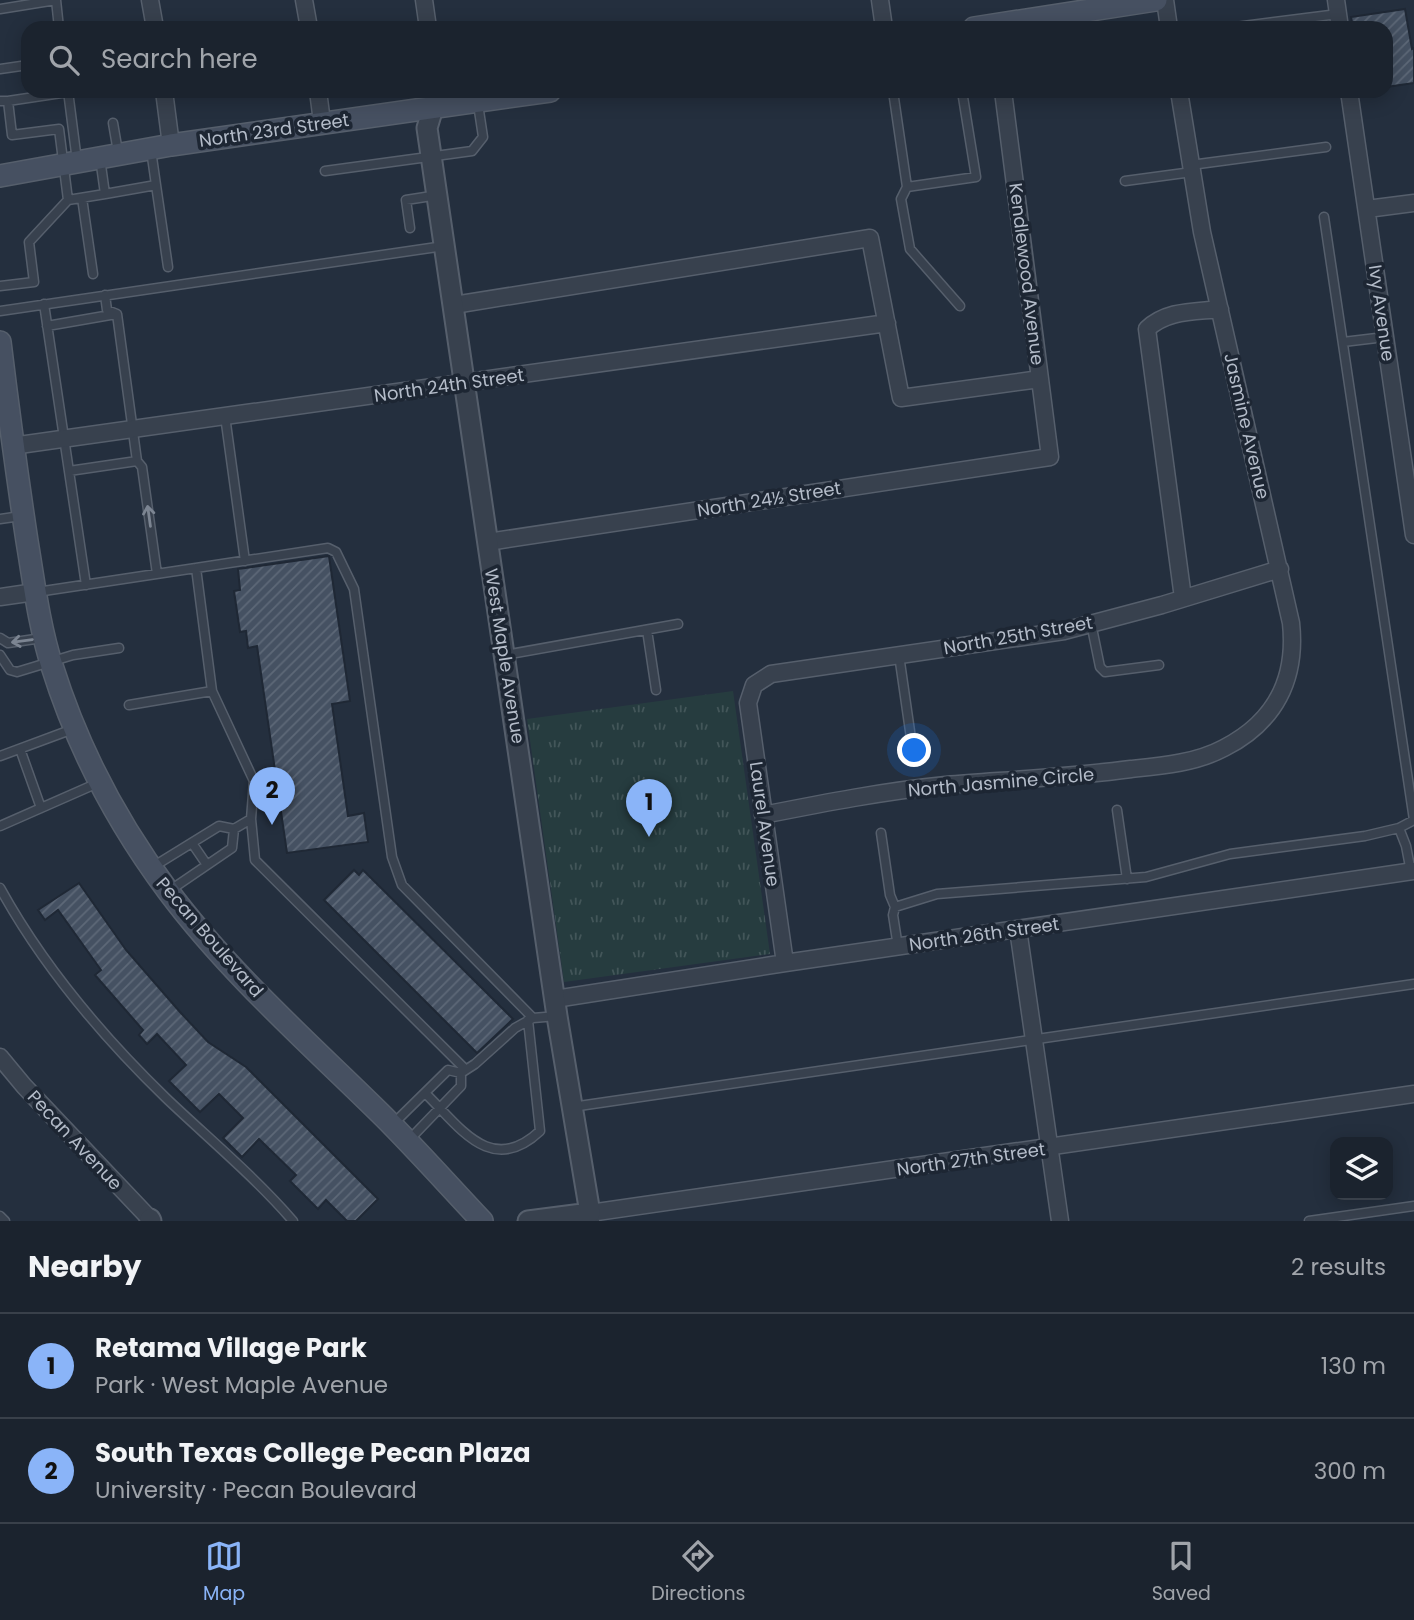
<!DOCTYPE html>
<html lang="en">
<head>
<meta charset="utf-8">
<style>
  body { margin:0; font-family:Poppins,sans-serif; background:#282f3a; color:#f1f3f6 }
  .controls { position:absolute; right:21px; bottom:21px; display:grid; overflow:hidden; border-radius:14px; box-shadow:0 4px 18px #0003 }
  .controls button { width:63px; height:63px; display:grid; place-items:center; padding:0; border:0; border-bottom:2px solid #39404a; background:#1b232e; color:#f1f3f6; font:35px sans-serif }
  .you { position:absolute; left:915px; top:751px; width:24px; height:24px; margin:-18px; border:5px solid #fff; border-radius:50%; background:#1a73e8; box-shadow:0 0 0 10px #1a73e833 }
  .badge { display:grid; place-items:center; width:46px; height:46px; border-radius:50%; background:#8ab4f8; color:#111; font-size:23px; font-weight:700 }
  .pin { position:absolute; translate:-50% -58px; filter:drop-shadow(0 2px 4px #0008) }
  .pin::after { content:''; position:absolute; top:37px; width:24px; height:21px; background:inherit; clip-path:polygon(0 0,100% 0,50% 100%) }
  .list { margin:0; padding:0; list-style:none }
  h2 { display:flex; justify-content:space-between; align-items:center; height:91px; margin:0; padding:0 28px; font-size:30px }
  h2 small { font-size:23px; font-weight:400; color:#a0a4aa }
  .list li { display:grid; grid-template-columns:46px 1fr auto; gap:21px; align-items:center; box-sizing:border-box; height:105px; padding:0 28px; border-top:2px solid #39404a }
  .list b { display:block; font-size:26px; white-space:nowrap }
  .list p { margin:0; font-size:23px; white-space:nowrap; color:#a0a4aa }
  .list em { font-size:23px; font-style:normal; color:#a0a4aa }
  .icon { flex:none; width:38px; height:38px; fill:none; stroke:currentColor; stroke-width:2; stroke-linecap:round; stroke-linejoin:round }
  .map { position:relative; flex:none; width:1414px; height:1221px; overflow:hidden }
  .search { position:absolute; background:#1b232e; box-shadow:0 4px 18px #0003; left:21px; right:21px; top:21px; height:77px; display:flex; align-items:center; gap:18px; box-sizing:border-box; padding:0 24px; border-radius:21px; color:#a0a4aa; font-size:26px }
  .sheet { height:301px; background:#1b232e }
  nav { display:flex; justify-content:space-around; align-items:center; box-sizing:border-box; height:98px; border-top:2px solid #39404a; background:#1b232e; font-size:19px; color:#a0a4aa }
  nav a { display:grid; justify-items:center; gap:4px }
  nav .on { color:#8ab4f8 }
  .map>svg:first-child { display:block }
</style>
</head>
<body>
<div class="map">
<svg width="1414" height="1221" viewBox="0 0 1414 1221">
  <defs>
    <pattern id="park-tufts" width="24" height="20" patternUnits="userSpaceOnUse" patternTransform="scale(1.75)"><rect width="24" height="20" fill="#263c3f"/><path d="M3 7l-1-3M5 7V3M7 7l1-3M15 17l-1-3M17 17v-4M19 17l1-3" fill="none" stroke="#435659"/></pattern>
    <pattern id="building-hatch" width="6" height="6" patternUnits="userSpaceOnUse" patternTransform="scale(1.75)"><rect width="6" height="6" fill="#455162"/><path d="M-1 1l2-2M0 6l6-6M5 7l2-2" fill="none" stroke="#5d6877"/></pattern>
  </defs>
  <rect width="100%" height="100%" fill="#242f3e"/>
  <path fill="url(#park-tufts)" d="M733 691 770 954 564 982 527 719Z"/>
  <path fill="url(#building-hatch)" stroke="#1f2835" stroke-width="2" d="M1405 9 1412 49 1414 48V83L1386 87V28H1353L1351 17Z
    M329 556 350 701 332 704 348 816 364 813 368 842 287 853 257 646 248 648 246 631 240 632 234 591 240 590 238 569Z
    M354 870 359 875 363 870 513 1019 477 1053 324 900Z
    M79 883 126 950 180 1012 208 1042 246 1067 378 1199 356 1221H347L326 1200 318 1209 290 1181 296 1175 259 1139 242 1157 223 1138 243 1118 219 1094 200 1112 169 1081 186 1065 157 1034 147 1044 139 1035 143 1030 95 975 101 970 58 910 45 920 38 910Z"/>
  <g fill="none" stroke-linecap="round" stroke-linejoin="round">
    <defs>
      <path id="service" d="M0 9 56 0 59 28
        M1228 28 1338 14
        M0 69 28 65
        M68 91 77 161
        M893 91 907 187 976 177 962 91
        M0 101H8L12 135 59 129 68 200 29 242 34 282 0 286
        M8 101 68 92
        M113 123 118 152
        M100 158 105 194 156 185 151 150
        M1191 165 1326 147
        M325 171 472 151 483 137 478 104
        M1125 181 1192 172
        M156 185 168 267
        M907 187 901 199 910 249 960 306
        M82 198 93 274
        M68 200 105 194
        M410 228 406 200 438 195
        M105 295 107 310 117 314 137 461 142 467 157 574
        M44 304 86 585
        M0 311 444 246
        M47 326 116 314
        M1343 342 1385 337
        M225 416 245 561
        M69 471 137 461
        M0 519 21 516
        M196 568 328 548 336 552 354 589 392 857 402 885 533 1018
        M37 592 196 568 212 691 254 781 251 819 255 860 465 1069
        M1091 623 1100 667 1105 672 1159 665
        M647 630 656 690
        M0 638 8 643 42 638
        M0 655 10 670 17 672 73 655 119 648
        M505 655 678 624
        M899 655 914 759
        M129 705 212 691
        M20 749 41 808
        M0 756 73 729
        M1117 810 1127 879
        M0 826 100 782
        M1399 828 1406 846 1411 872
        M881 833 890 895 895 907
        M192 843 207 865
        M151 868 219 826 234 829 251 819
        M0 888C43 966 102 1036 166 1098 208 1138 254 1176 293 1221
        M169 891 232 848 234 829
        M898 947 893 915 895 907 937 894 1146 877 1230 854 1365 836 1399 828 1414 820 1324 217
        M425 1093C460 1127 491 1177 540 1131L528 1020
        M572 1107 1414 984
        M392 1125 448 1070 461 1073
        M409 1140 461 1086V1073L475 1064 515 1028 533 1018 557 1016
        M0 1216 5 1221
        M1309 1221 1414 1206"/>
      <path id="minor" d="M150 0 155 28
        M304 0 309 28
        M424 0 428 28
        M880 0 884 28
        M1165 0 1169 28
        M1336 0 1340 28
        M164 91 171 145
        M318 91 322 122
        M1349 91 1414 535
        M1367 209 1414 203
        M454 305 870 238 901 398 1040 379
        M12 446 887 323
        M488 542 1050 457 1003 91
        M0 597 35 592
        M1183 598 1147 329C1167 310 1194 312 1220 309
        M763 815C824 803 885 791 946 785 1008 780 1070 777 1131 769 1161 766 1196 763 1224 748 1275 722 1297 679 1291 623L1202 232 1179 91
        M1018 929 1060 1221
        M785 963 748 703 754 685 771 674 1064 631 1162 605 1280 569
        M555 999 785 963 1414 871
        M0 1057 24 1086 152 1221
        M591 1221 590 1213 1414 1094"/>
      <path id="tertiary" d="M433 108 427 128 557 1016 590 1213 528 1221
        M150 1219 151 1221"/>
      <path id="secondary" d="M974 28 1156 0
        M0 176 171 145 550 91
        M0 342C8 408 17 475 27 541 34 583 39 625 52 666 77 746 118 824 168 891 230 974 310 1044 384 1117 417 1150 449 1186 482 1221"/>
    </defs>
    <use href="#service" stroke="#565f6c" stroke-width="11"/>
    <use href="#minor" stroke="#565f6c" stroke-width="19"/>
    <use href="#tertiary" stroke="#565f6c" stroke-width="23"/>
    <use href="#secondary" stroke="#565f6c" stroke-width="24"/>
    <use href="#service" stroke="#38414e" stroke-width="8"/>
    <use href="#minor" stroke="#38414e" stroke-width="16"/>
    <use href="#tertiary" stroke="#38414e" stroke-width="19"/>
    <use href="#secondary" stroke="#465061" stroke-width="21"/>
  </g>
  <defs><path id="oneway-shaft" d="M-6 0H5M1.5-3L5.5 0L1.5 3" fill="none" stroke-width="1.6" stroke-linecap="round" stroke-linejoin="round" transform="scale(1.75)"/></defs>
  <g stroke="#7c8592">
    <use href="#oneway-shaft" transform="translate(149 516) rotate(-98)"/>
    <use href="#oneway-shaft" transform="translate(22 641) rotate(172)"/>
  </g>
  <g text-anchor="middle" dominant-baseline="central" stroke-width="7" stroke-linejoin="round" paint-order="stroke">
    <g font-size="18" fill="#b4bcc9" stroke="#1d2633">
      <text transform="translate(274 130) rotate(-8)">North 23rd Street</text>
      <text transform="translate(1027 274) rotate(83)">Kendlewood Avenue</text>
      <text transform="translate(1382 313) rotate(82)">Ivy Avenue</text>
      <text transform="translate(449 385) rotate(-8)">North 24th Street</text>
      <text transform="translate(1247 426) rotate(77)">Jasmine Avenue</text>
      <text transform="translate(769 499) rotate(-9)">North 24½ Street</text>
      <text transform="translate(1018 635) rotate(-10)">North 25th Street</text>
      <text transform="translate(505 656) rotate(81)">West Maple Avenue</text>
      <text transform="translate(1001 782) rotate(-5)">North Jasmine Circle</text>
      <text transform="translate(765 824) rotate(82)">Laurel Avenue</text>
      <text transform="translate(984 934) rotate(-8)">North 26th Street</text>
      <text transform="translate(210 937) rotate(49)">Pecan Boulevard</text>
      <text transform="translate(75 1140) rotate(47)">Pecan Avenue</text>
      <text transform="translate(971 1159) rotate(-8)">North 27th Street</text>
    </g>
  </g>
</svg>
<div class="controls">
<button><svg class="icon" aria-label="layers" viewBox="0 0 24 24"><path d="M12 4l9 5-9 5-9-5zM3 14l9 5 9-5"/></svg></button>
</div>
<div class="you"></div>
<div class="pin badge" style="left:649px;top:837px">1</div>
<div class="pin badge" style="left:272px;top:825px">2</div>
<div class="search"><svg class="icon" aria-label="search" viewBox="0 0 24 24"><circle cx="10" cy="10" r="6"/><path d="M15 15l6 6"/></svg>Search here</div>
</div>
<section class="sheet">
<h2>Nearby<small>2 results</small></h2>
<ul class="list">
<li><span class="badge">1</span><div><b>Retama Village Park</b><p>Park · West Maple Avenue</p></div><em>130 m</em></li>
<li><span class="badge">2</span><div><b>South Texas College Pecan Plaza</b><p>University · Pecan Boulevard</p></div><em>300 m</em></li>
</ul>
</section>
<nav>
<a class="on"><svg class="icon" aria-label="map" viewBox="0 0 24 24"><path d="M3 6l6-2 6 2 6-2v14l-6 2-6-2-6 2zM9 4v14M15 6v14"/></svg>Map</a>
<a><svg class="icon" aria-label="directions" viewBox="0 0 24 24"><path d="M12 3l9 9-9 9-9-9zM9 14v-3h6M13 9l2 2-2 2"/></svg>Directions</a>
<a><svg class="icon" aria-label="saved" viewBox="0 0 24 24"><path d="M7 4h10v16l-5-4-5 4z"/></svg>Saved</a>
</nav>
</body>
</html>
